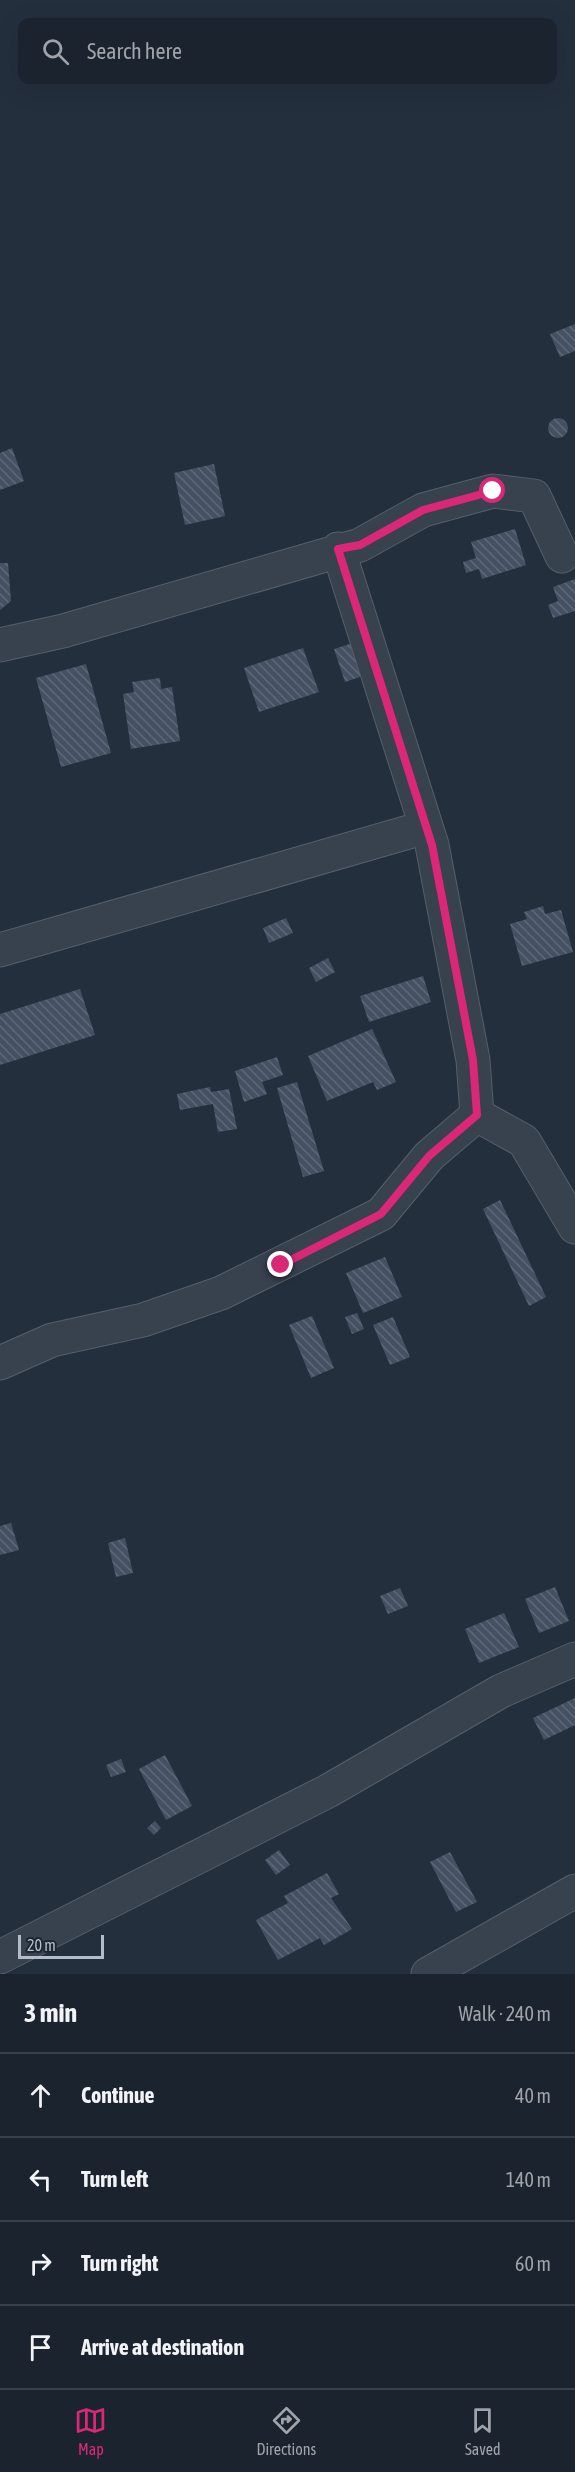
<!DOCTYPE html>
<html lang="en">
<head>
<meta charset="utf-8">
<style>
  body { margin:0; font-family:"Asap Condensed",sans-serif; background:#282f3a; color:#f1f3f6 }
  .scale { position:absolute; left:18px; bottom:15px; width:86px; box-sizing:border-box; padding-left:6px; border:3px solid #b4bcc9; border-top:0; font-size:16px; line-height:21px; white-space:nowrap; color:#b4bcc9; -webkit-text-stroke:4px #1d2633; paint-order:stroke }
  .stop { position:absolute; width:18px; height:18px; margin:-14px; border:4px solid #db2777; border-radius:50%; background:#fff }
  .stop.end { background:#db2777; border-color:#fff; box-shadow:0 2px 6px #0008 }
  .list { margin:0; padding:0; list-style:none }
  h2 { display:flex; justify-content:space-between; align-items:center; height:78px; margin:0; padding:0 24px; font-size:26px }
  h2 small { font-size:20px; font-weight:400; color:#a0a4aa }
  .list li { display:grid; grid-template-columns:39px 1fr auto; gap:18px; align-items:center; box-sizing:border-box; height:84px; padding:0 24px; border-top:2px solid #39404a }
  .list b { display:block; font-size:22px; white-space:nowrap }
  .list em { font-size:20px; font-style:normal; color:#a0a4aa }
  .icon { flex:none; width:33px; height:33px; fill:none; stroke:currentColor; stroke-width:2; stroke-linecap:round; stroke-linejoin:round }
  .map { position:relative; flex:none; width:575px; height:1974px; overflow:hidden }
  .search { position:absolute; background:#1b232e; box-shadow:0 6px 24px #0002; left:18px; right:18px; top:18px; height:66px; display:flex; align-items:center; gap:15px; box-sizing:border-box; padding:0 21px; border-radius:12px; color:#a0a4aa; font-size:22px }
  .sheet { height:414px; background:#1b232e }
  nav { display:flex; justify-content:space-around; align-items:center; box-sizing:border-box; height:84px; border-top:2px solid #39404a; background:#1b232e; font-size:16px; color:#a0a4aa }
  nav a { display:grid; justify-items:center; gap:3px }
  nav .on { color:#db2777 }
  .map>svg:first-child { display:block }
</style>
</head>
<body>
<div class="map">
<svg width="575" height="1974" viewBox="0 0 575 1974">
  <defs>
    <pattern id="building-back-hatch" width="6" height="6" patternUnits="userSpaceOnUse" patternTransform="scale(1.5)"><rect width="6" height="6" fill="#455162"/><path d="M-1 5l2 2M0 0l6 6M5-1l2 2" fill="none" stroke="#5d6877"/></pattern>
  </defs>
  <rect width="100%" height="100%" fill="#242f3e"/>
  <path fill="url(#building-back-hatch)" d="M575 324V351L560 357 550 334Z
    M548 428a10 10 0 1 1 20 0a10 10 0 1 1-20 0Z
    M12 448 24 481 0 490V453Z
    M214 464 225 516 185 525 174 473Z
    M515 529 526 565 482 579 479 569 466 573 463 562 476 558 471 542Z
    M0 563H8L11 601 0 610Z
    M575 579V611L553 618 548 605 558 601 553 587Z
    M359 641 369 674 345 682 334 649Z
    M303 648 319 692 259 712 244 668Z
    M86 664 111 753 61 767 36 678Z
    M160 678 161 689 172 687 180 741 131 749 123 694 134 692 132 682Z
    M543 906 545 914 561 910 573 952 522 966 510 924 527 919 524 912Z
    M286 918 293 933 269 943 263 928Z
    M328 958 335 972 316 982 309 968Z
    M423 976 431 1002 369 1022 360 996Z
    M80 989 95 1035 0 1065V1014Z
    M372 1029 396 1082 377 1090 373 1082 327 1101 308 1056Z
    M277 1057 283 1075 262 1082 267 1094 244 1102 235 1071Z
    M297 1082 324 1171 303 1177 277 1088Z
    M210 1087 211 1092 229 1089 237 1129 218 1132 213 1104 180 1110 177 1094Z
    M500 1200 546 1297 529 1306 483 1209Z
    M385 1257 402 1297 363 1313 346 1273Z
    M357 1313 364 1329 352 1334 345 1317Z
    M312 1316 334 1368 311 1378 289 1325Z
    M393 1317 410 1357 390 1365 373 1325Z
    M11 1523 19 1550 0 1555V1526Z
    M125 1538 133 1573 116 1577 108 1543Z
    M555 1587 569 1621 539 1633 525 1599Z
    M400 1588 408 1606 388 1614 380 1596Z
    M504 1613 519 1647 479 1663 465 1629Z
    M575 1698V1725L544 1740 533 1718Z
    M165 1755 192 1806 166 1820 139 1769Z
    M121 1759 126 1772 111 1777 106 1765Z
    M155 1821 161 1828 154 1835 147 1828Z
    M279 1850 290 1865 276 1875 265 1860Z
    M450 1852 477 1902 456 1912 430 1862Z
    M327 1873 339 1894 331 1898 352 1929 324 1945 320 1938 278 1960 256 1920 288 1903 284 1896Z"/>
  <g fill="none" stroke-linecap="round" stroke-linejoin="round">
    <defs>
      <path id="minor" d="M0 645 63 631 360 545 423 510 493 491 534 496 562 556
        M0 950 426 827
        M477 1115 524 1141 575 1227
        M0 1363 52 1340 143 1320 221 1293 381 1214 429 1156 477 1115 473 1060 432 845 338 549
        M0 1957 328 1791 501 1691 575 1659
        M428 1974 575 1891"/>
    </defs>
    <use href="#minor" stroke="#565f6c" stroke-width="35"/>
    <use href="#minor" stroke="#38414e" stroke-width="33"/>
  </g>
  <g fill="none" stroke-linecap="round" stroke-linejoin="round">
    <path stroke="#db2777" stroke-width="8" d="M281 1265 381 1214 429 1156 477 1115 473 1060 432 845 338 549 360 545 423 510 493 491"/>
  </g>
</svg>
<div class="scale">20 m</div>
<div class="stop" style="left:493px;top:491px"></div>
<div class="stop end" style="left:281px;top:1265px"></div>
<div class="search"><svg class="icon" aria-label="search" viewBox="0 0 24 24"><circle cx="10" cy="10" r="6"/><path d="M15 15l6 6"/></svg>Search here</div>
</div>
<section class="sheet">
<h2>3 min<small>Walk · 240 m</small></h2>
<ul class="list">
<li><svg class="icon" aria-label="ahead" viewBox="0 0 24 24"><path d="M12 20V5M6 11l6-6 6 6"/></svg><div><b>Continue</b></div><em>40 m</em></li>
<li><svg class="icon" aria-label="left" viewBox="0 0 24 24"><path d="M17 20v-9H6M10 6l-5 5 5 5"/></svg><div><b>Turn left</b></div><em>140 m</em></li>
<li><svg class="icon" aria-label="right" viewBox="0 0 24 24"><path d="M7 20v-9h11M14 6l5 5-5 5"/></svg><div><b>Turn right</b></div><em>60 m</em></li>
<li><svg class="icon" aria-label="arrive" viewBox="0 0 24 24"><path d="M6 21V4h12l-3 4 3 4H6"/></svg><div><b>Arrive at destination</b></div></li>
</ul>
</section>
<nav>
<a class="on"><svg class="icon" aria-label="map" viewBox="0 0 24 24"><path d="M3 6l6-2 6 2 6-2v14l-6 2-6-2-6 2zM9 4v14M15 6v14"/></svg>Map</a>
<a><svg class="icon" aria-label="directions" viewBox="0 0 24 24"><path d="M12 3l9 9-9 9-9-9zM9 14v-3h6M13 9l2 2-2 2"/></svg>Directions</a>
<a><svg class="icon" aria-label="saved" viewBox="0 0 24 24"><path d="M7 4h10v16l-5-4-5 4z"/></svg>Saved</a>
</nav>
</body>
</html>
